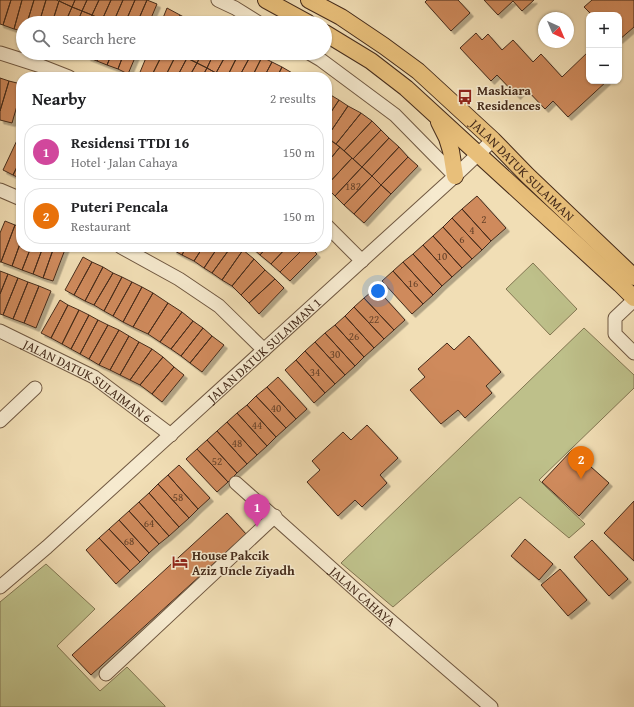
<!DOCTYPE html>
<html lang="en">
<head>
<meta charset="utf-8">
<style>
  body { margin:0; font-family:"Gentium Book Plus",serif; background:#f6f6f6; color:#202124 }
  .controls { position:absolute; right:12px; top:12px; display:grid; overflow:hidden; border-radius:8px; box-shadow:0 1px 3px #0004 }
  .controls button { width:36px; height:36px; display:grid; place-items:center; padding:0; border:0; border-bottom:1px solid #e0e0e0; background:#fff; color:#202124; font:20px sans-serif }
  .compass { position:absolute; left:538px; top:12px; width:36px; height:36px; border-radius:50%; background:#fff; box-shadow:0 1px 3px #0004; rotate:136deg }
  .you { position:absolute; left:378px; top:291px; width:14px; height:14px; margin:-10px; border:3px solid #fff; border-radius:50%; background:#1a73e8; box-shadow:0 0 0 6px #1a73e833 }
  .badge { display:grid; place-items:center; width:26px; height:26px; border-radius:50%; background:#d93025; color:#fff; font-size:13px; font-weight:700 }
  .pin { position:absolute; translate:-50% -33px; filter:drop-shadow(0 1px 2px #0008) }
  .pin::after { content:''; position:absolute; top:21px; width:14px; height:12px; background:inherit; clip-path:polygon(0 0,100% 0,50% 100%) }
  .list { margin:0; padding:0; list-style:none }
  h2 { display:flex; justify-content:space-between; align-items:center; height:52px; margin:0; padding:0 16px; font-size:17px }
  h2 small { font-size:13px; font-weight:400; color:#757577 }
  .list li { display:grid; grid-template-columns:26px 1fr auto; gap:12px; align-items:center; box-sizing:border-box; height:56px; margin:0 8px 8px; padding:0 8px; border:1px solid #e0e0e0; border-radius:16px }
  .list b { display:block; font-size:15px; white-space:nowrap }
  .list p { margin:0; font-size:13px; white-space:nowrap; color:#757577 }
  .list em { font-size:13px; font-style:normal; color:#757577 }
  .icon { flex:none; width:22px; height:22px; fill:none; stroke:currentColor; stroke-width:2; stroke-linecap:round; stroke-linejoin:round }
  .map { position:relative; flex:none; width:634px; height:707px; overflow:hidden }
  .search { position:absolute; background:#fff; box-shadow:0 1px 3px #0004; left:16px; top:16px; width:316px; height:44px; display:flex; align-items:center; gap:10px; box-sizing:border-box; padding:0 14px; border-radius:22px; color:#757577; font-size:15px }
  .panel { position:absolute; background:#fff; box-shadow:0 1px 3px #0004; left:16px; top:72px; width:316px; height:180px; border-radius:16px }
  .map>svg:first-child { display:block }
</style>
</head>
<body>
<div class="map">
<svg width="634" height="707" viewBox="0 0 634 707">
  <defs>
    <filter id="shadow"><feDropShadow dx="3.5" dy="3.5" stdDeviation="0" flood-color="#0004"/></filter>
  </defs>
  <rect width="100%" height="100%" fill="#f1deb5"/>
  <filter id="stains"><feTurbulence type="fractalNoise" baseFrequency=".005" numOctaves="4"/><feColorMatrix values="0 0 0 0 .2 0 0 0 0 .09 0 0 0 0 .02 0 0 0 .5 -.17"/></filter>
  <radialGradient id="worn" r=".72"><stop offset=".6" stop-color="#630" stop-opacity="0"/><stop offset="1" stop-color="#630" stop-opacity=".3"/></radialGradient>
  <path fill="#bec08a" stroke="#827652" d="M533 263 577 309 550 335 506 289Z
    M584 328 634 375V388L539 480 585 524 569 538 520 497 393 607 341 563Z
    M46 564 95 609 57 646 100 691 127 667 165 706V707H0V602Z"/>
  <path fill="#cf8a5c" stroke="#452b1a" filter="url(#shadow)" d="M0 0H11L3 25 0 24Z
    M11 0H22L14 29 3 25Z
    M22 0H34L27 23H23V31L14 29Z
    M34 0H46L39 23H27Z
    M46 0H56L59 1 52 23H39Z
    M60 0H75L72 7 59 1Z
    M75 0H87L82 11 72 7Z
    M87 0H99L92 15 82 11Z
    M99 0H111L102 20 92 15Z
    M111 0H123L113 23H111L102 20Z
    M123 0H135L125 23H113Z
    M135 0H147L137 23H125Z
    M147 0 157 4 149 23H137Z
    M427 0H458L470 13 451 31 425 2Z
    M484 0H534L522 11 513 1 498 15Z
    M592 0H634V27L619 40V15H592L584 7Z
    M59 1 72 7 65 23H52Z
    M72 7 82 11 77 23H65Z
    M167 8 180 15 177 23H161Z
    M82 11 92 15 89 23H77Z
    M92 15 102 20 101 23H89Z
    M180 15 193 22 192 23H177Z
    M476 33 482 40 488 34 502 50 513 40 533 62 541 54 562 77 589 51V81H607L568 117 553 101 545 109 525 88 517 96 497 75 491 81 460 48Z
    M88 53H101L97 61 87 57Z
    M101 53H112L107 65 97 61Z
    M112 53H124L118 69 107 65Z
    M124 53H137L128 74 118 69Z
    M148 53H163L151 77H138Z
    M163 53H177L165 77H151Z
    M177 53 187 58 177 77H165Z
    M189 53H202L197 63 187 58Z
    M202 53H214L207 68 197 63Z
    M214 53H227L216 73 207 68Z
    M227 53H239L227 77H224L216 73Z
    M239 53H252L239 77H227Z
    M252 53H255L262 57 252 77H239Z
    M262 57 272 62 264 77H252Z
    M187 58 197 63 189 77H177Z
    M272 62 282 67 277 77H264Z
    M197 63 207 68 202 77H189Z
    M282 67 294 74 293 77H277Z
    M207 68 216 73 214 77H202Z
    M0 78 9 81 0 111Z
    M9 81 21 84V92L12 123 0 120V111Z
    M329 94 339 100 327 118V98Z
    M339 100 348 106 327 137V118Z
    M348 106 361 113 336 144 327 137Z
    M361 113 372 121 344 151 336 144Z
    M372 121 381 130 353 159 344 151Z
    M381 130 389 138 362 167 353 159Z
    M20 134H21V159L13 175 3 170Z
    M327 138 340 147 327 163Z
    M389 138 399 147 372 176 362 167Z
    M340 147 352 158 327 185V163Z
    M399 147 408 157 381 185 372 176Z
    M408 157 418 166 391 194 381 185Z
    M352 158 362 167 335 196 327 188V185Z
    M21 159V179L13 175Z
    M362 167 372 176 344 205 335 196Z
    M372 176 381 185 354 214 344 205Z
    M381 185 391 194 364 223 354 214Z
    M477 196 506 228 491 241 462 209Z
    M462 209 491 241 482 250 452 218Z
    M452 218 482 250 472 259 443 227Z
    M5 221 15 225 1 262H0V233Z
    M15 225 21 227V241L12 266 1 262Z
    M443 227 472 259 462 268 433 236Z
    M433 236 462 268 452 277 423 245Z
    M21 241V247H31L22 270 12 266Z
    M423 245 452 277 442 286 413 254Z
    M31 247H43L33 274 22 270Z
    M43 247H54L43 278 33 274Z
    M54 247H66L53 281 43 278Z
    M175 247H186L182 255 173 250Z
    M186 247H203L194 261 182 255Z
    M203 247H218L204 268 194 261Z
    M218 247H231L212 273 204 268Z
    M231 247H237L243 250 222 280 212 273Z
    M251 247H267L260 255Z
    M267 247H287L271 264 260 255Z
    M287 247H305L280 272 271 264Z
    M305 247H310L317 254 290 281 280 272Z
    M243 250 254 259 232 286 222 280Z
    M413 254 442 286 433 295 403 262Z
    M83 257 92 262 74 295 65 290Z
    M254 259 265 270 241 295 232 286Z
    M92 262 103 267 85 301 74 295Z
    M403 262 433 295 423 304 393 271Z
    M103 267 113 273 94 305 85 301Z
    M265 270 275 279 249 303 241 295Z
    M0 271 8 274 0 294Z
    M393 271 423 304 412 314 382 281Z
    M113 273 122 277 104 311 94 305Z
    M8 274 18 278 3 315 0 314V294Z
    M122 277 132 282 113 316 104 311Z
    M18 278 28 282 13 319 3 315Z
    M275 279 284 288 259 314 249 303Z
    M28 282 39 286 24 323 13 319Z
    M132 282 142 287 123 322 113 316Z
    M39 286 51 291 36 328 24 323Z
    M142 287 153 293 133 327 123 322Z
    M376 288 405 320 394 330 364 298Z
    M153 293 168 303 148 334 133 327Z
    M364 298 394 330 384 339 354 307Z
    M60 300 68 305 51 338 41 333Z
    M168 303 182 312 160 342 148 334Z
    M68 305 79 310 62 344 51 338Z
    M354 307 384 339 374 348 345 316Z
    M79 310 89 315 71 349 62 344Z
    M182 312 193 321 171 349 160 342Z
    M89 315 98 320 80 354 71 349Z
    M345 316 374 348 364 357 335 325Z
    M98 320 108 325 89 359 80 354Z
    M193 321 203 328 181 356 171 349Z
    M108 325 119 330 99 365 89 359Z
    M335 325 364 357 355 366 325 333Z
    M203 328 212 336 190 363 181 356Z
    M119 330 129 336 110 370 99 365Z
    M325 333 355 366 345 375 315 342Z
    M129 336 139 342 120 375 110 370Z
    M212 336 224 345 202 372 190 363Z
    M469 336 501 372 486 386 492 393 465 418 458 410 441 424 410 390 425 377 418 369 447 343 454 350Z
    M139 342 152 349 130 380 120 375Z
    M315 342 345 375 335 384 305 351Z
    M152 349 163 357 140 385 130 380Z
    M305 351 335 384 325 393 296 360Z
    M163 357 174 367 152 394 140 385Z
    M296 360 325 393 314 403 285 370Z
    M174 367 184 375 162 402 152 394Z
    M278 377 307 409 296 419 267 387Z
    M267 387 296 419 286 428 256 396Z
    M256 396 286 428 276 437 247 405Z
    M247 405 276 437 267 446 237 413Z
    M237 413 267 446 257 455 227 422Z
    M227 422 257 455 247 464 217 431Z
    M367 425 398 458 380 475 387 483 362 507 355 500 338 516 307 482 320 470 312 461 343 432 351 440Z
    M217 431 247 464 237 473 207 440Z
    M207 440 237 473 228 482 197 449Z
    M197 449 228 482 217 492 186 459Z
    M572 450 609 483 579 516 542 482Z
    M179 465 210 498 198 509 168 475Z
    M168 475 198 509 189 518 158 484Z
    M158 484 189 518 179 527 149 493Z
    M149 493 179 527 169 536 139 502Z
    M634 501V561L604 533Z
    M139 502 169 536 159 544 129 511Z
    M129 511 159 544 149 553 119 520Z
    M227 513 246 534 91 675 72 655Z
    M119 520 149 553 140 562 109 529Z
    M109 529 140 562 130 571 99 538Z
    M99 538 130 571 116 584 86 550Z
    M525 539 553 564 539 580 511 556Z
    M592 540 628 579 609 596 574 557Z
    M560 569 587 600 568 616 541 585Z"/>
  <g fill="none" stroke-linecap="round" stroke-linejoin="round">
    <defs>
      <g id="minor">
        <path d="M218 0 235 8 259 23"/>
        <path d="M0 53 41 66 69 77"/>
        <path d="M309 53 321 60 395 115 455 176"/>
        <path d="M0 190 21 199"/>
        <path d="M327 226 362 261"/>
        <path d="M121 247 179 279 219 306 264 350"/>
        <path d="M634 300 615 318V334L634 353"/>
        <path id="s1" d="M0 331 94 377 171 435"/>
        <path d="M0 421 35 388"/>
        <path id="s2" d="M236 483 376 608 491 707"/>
        <path id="s3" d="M0 587 47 547 455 176 493 140"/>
        <path d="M106 674 275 516"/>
      </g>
      <g id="major">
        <path d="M266 0 308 23"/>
        <path id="s4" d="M309 0 341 17 384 46 418 71 493 140 527 175 634 277"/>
        <path d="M325 33 371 61 406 88 620 284 634 298"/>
        <path d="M439 122 447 138 451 151 455 176"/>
      </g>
    </defs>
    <use href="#minor" stroke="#705841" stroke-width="15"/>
    <use href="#major" stroke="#452b1a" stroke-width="18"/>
    <use href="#minor" stroke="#f6eacf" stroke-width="13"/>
    <use href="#major" stroke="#e8bf7a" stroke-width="16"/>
  </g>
  <defs>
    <symbol id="bus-bare" viewBox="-9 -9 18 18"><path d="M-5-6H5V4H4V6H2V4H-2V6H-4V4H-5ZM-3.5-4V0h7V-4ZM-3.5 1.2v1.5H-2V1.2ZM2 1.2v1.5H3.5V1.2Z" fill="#8f2418" stroke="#f6eacf" stroke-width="2.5" paint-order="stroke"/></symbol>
    <symbol id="hotel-bare" viewBox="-9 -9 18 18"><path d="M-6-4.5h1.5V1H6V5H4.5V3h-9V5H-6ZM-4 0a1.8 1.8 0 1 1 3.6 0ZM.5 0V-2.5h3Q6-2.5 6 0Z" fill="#8f2418" stroke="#f6eacf" stroke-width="2.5" paint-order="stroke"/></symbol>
  </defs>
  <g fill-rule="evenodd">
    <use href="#bus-bare" x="454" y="86" width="22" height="22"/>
    <use href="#hotel-bare" x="169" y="551" width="22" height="22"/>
  </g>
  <g text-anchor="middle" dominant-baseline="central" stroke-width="3" stroke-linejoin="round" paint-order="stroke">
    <g font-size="11" fill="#68432a">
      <text x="353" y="186">182</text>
      <text x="484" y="219">2</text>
      <text x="472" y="230">4</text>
      <text x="462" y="239">6</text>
      <text x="442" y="256">10</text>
      <text x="413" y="283">16</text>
      <text x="374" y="319">22</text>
      <text x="354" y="336">26</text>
      <text x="335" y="354">30</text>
      <text x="315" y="372">34</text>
      <text x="276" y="408">40</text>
      <text x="257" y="425">44</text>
      <text x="237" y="443">48</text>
      <text x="217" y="461">52</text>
      <text x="178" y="497">58</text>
      <text x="149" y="523">64</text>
      <text x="129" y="541">68</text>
    </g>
    <g font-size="13" font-weight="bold" fill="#452b1a" stroke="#f6eacf" text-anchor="start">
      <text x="477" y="90">Maskiara<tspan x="477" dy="15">Residences</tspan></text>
      <text x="192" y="555">House Pakcik<tspan x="192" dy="15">Aziz Uncle Ziyadh</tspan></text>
    </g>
    <g font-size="13" fill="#452b1a" stroke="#f6eacf">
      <text stroke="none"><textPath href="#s4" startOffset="274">JALAN DATUK SULAIMAN</textPath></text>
      <text stroke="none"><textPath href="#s3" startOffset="355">JALAN DATUK SULAIMAN 1</textPath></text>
      <text stroke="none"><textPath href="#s1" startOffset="101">JALAN DATUK SULAIMAN 6</textPath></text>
      <text stroke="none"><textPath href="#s2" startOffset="170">JALAN CAHAYA</textPath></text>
    </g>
  </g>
  <rect width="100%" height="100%" filter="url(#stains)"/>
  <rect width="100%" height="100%" fill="url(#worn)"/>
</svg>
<div class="controls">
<button>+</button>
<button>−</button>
</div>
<svg class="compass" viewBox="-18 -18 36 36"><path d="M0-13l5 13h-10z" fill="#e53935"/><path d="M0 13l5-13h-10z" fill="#757577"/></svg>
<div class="you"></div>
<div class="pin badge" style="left:257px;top:527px;background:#d1479c">1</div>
<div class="pin badge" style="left:581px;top:479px;background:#e8710a">2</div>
<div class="search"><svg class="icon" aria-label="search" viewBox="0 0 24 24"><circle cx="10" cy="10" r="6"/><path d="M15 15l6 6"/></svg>Search here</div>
<section class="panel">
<h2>Nearby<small>2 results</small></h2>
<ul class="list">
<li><span class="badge" style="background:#d1479c">1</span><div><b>Residensi TTDI 16</b><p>Hotel · Jalan Cahaya</p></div><em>150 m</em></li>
<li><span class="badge" style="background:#e8710a">2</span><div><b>Puteri Pencala</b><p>Restaurant</p></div><em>150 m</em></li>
</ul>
</section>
</div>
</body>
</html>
